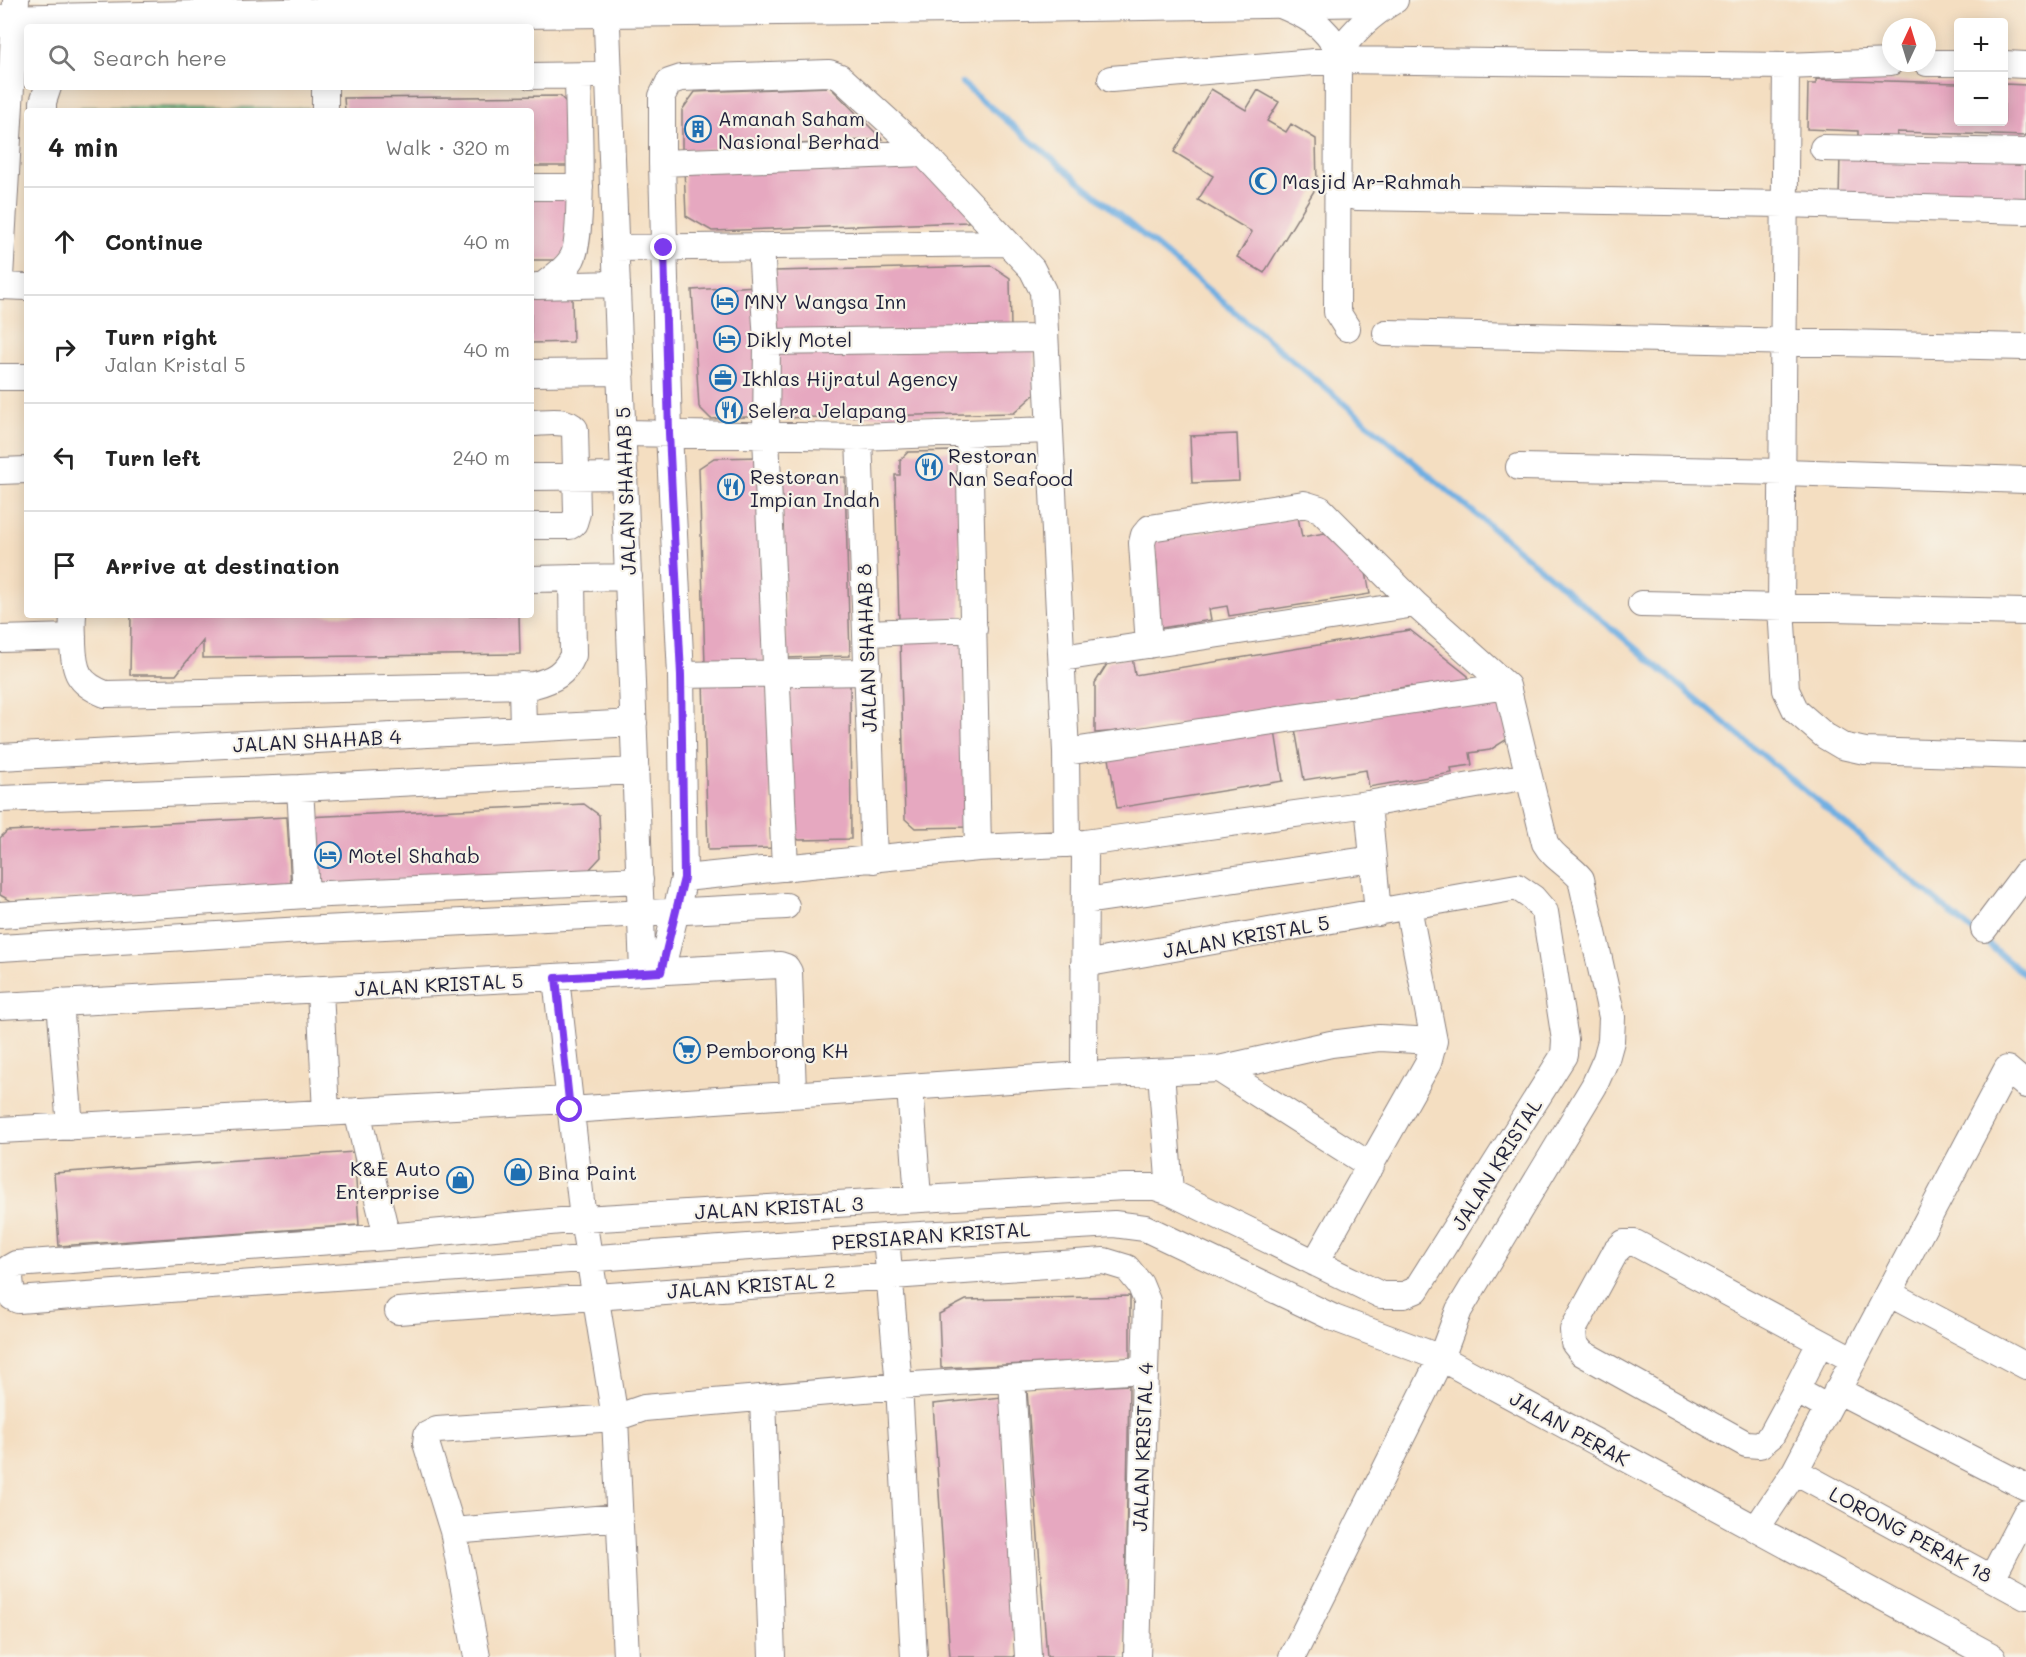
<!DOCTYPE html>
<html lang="en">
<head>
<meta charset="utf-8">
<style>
  body { margin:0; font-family:Mali,sans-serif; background:#f6f6f6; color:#222 }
  .controls { position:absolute; right:18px; top:18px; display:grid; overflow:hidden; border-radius:6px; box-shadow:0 3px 15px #0003 }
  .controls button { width:54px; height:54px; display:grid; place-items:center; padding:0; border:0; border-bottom:2px solid #e0e0e0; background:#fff; color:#222; font:30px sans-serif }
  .compass { position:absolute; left:1882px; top:18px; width:54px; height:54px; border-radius:50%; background:#fff; box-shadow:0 3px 15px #0003; rotate:4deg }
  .stop { position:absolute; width:18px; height:18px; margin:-14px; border:4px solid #7c3aed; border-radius:50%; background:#fff }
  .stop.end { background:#7c3aed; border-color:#fff; box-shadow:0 2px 6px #0008 }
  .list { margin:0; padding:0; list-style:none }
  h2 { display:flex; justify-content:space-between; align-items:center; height:78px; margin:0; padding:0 24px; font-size:26px }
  h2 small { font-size:20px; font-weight:400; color:#767676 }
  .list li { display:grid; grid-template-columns:39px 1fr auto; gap:18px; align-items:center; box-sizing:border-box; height:108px; padding:0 24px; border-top:2px solid #e0e0e0 }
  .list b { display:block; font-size:22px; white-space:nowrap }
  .list p { margin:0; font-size:20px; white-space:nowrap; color:#767676 }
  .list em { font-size:20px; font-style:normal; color:#767676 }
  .icon { flex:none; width:33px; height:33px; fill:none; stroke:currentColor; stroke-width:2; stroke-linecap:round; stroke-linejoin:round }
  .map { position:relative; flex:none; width:2026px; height:1657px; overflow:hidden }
  .search { position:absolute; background:#fff; box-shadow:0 3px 15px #0003; left:24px; top:24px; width:510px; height:66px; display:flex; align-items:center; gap:15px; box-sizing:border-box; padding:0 21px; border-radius:6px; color:#767676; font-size:22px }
  .panel { position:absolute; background:#fff; box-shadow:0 3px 15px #0003; left:24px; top:108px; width:510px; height:510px; border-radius:6px }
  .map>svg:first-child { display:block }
</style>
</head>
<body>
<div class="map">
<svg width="2026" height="1657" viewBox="0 0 2026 1657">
  <rect width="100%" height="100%" fill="#f7f3e8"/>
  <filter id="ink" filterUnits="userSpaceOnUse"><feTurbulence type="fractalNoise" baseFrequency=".0167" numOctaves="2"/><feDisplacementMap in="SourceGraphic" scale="12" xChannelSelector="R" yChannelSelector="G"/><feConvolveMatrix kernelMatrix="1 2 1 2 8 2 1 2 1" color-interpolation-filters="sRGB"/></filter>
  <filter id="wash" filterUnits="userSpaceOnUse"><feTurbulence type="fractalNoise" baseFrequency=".008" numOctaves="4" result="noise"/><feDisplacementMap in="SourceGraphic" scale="24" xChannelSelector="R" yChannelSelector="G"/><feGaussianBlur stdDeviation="1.35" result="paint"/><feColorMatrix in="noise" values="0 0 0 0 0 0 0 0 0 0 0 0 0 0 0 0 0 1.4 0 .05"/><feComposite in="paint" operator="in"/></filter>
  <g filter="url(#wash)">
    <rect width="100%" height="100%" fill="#f4dec1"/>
    <path fill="#7cd094" stroke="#4f7968" stroke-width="1.5" d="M83 107 308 108V111H76Z"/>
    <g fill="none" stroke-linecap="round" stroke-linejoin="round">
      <path stroke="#6eaee2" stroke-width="6" d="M962 83 2026 976"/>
    </g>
    <g id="blocks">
      <path fill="#e6a8c0" d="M1816 79 1958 83V122H2004V84L2026 85V136L1897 132 1896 143 1858 142V131L1807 129 1808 84H1816Z
        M830 87 882 139 682 151V110L695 92Z
        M1211 89 1246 110 1258 90 1279 102 1267 121 1286 132 1291 124 1316 139 1317 186 1264 273 1237 257 1252 232 1198 200 1213 176 1174 152Z
        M560 96 573 109V166H531V111H345L344 98Z
        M1840 154 2026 157V204L1839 200Z
        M912 159 968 209V222L712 231 686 216 684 167Z
        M571 193 572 245 559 260H531V194Z
        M992 266 1010 278 1011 330 774 335 773 271Z
        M756 286 764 416 711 419 699 407 692 290Z
        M572 297 573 342 531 343V299Z
        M1034 344 1035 394 1014 413 778 418 776 350Z
        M1237 434 1239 481 1192 483 1190 436Z
        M957 451 961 620 899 621 895 475H900V460L908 452Z
        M760 457 765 663 705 665 699 468 714 458Z
        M845 477 850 656 786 658 781 479Z
        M1298 517 1302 537 1325 533 1366 572 1370 594 1229 616 1227 606 1209 609 1211 620 1155 629 1157 563 1153 540Z
        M131 615H519L520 654 203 658V641L176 675H130Z
        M1410 630 1468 676 1470 687 1412 696 1411 686 1143 729 1095 733V683L1109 661 1132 657 1135 675Z
        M963 637 968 827 915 828 905 819 900 638Z
        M850 677 851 839 799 840 789 832 788 678Z
        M768 679 773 848 708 850 703 681Z
        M1501 689 1509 738 1490 750 1470 753 1472 765 1451 768 1452 773 1369 787 1366 770 1304 780 1294 723Z
        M1274 725 1283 781 1117 808 1108 752Z
        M584 804 599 815 601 857 587 872 310 885 306 817Z
        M287 817 291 887 11 901 0 895V838L7 831Z
        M354 1152 359 1225 59 1246 54 1173Z
        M1130 1296V1359L941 1368 939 1314 966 1300Z
        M1129 1385 1124 1657H1047L1027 1390Z
        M1002 1397 1015 1657H950L933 1404Z"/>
    </g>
  </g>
  <g filter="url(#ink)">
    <use href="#blocks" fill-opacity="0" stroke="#8b807e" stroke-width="1.5"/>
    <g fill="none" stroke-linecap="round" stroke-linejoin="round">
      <defs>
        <path id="minor" d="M606 0 643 972
          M1276 3C1303 14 1326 24 1338 52L1337 312 1347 328
          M1338 52C1356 29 1370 15 1395 0
          M1927 63H1958
          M2004 64 2026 65
          M1786 66 1781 607 1786 690 1796 711 1825 736 1842 746 1865 751 2026 756
          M531 76 595 75
          M1111 79 1338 60 1786 66 1891 62
          M43 111V102L48 87
          M325 111V87
          M1823 148 2026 152
          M662 163 923 153
          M531 187H580
          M1357 197 1784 204 2026 211
          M761 246 767 342 766 436 785 868
          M616 248 1006 243
          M0 277 16 0
          M544 285C552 278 565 270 571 260 585 242 578 106 578 76
          M0 286 27 287
          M537 286 617 284
          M1386 333 2026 347
          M767 342 1045 338
          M531 373 621 372
          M0 377H27
          M531 423C544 423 566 418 575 429L577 513 574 523 570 526H531
          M623 433 859 437 1048 430
          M969 433 978 848
          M859 437 874 860
          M1519 467 1784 472 2026 480
          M0 471 27 470
          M531 477 625 476
          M531 579 629 577
          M1641 604 2026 612
          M73 615C72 624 73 634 73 643 74 672 78 683 105 694L534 685C553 680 565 674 573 655L572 578
          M866 633 974 629
          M0 639 73 637
          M1149 645 1142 543 1144 535 1150 528 1304 504 1320 509 1415 604
          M1062 658 1415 604 1507 686 1545 843C1554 859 1570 865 1581 879L1612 1017 1611 1041 1606 1059 1594 1086 1459 1310 1441 1358 1292 1657
          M681 675 868 672
          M522 685 523 729
          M1066 752 1507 686
          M0 757 634 723
          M300 788 306 895
          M0 799 300 788 636 771
          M1368 804 1378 913
          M684 878 978 848 1085 843 1368 804 1528 776
          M1085 901 1373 859
          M0 915 306 895 640 880
          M1984 929 2026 873
          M0 948 303 930 786 906
          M1084 964 1517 887 1533 898 1545 912 1565 1040 1564 1055 1416 1290 1404 1295H1381L1170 1192 1155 1187H1125L583 1219 387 1237 16 1264 9 1268 12 1297 18 1300 886 1237 1114 1224 1145 1228 1334 1318 1441 1358 1993 1657
          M661 972 684 878 681 675 669 433 662 163V96L669 82 681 78 829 73 840 77 923 153 1032 269 1043 291 1066 752 1067 844
          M556 978 583 1219 615 1418 626 1657
          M320 990 326 1113
          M60 1002 70 1127
          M0 1006 780 965 786 967 789 972 793 1094
          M1219 1069 1371 1166
          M1161 1072 1170 1192
          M1084 1075 1085 843
          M910 1087 918 1198
          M570 1110 1084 1075 1219 1069 1331 1044 1379 1038 1434 1041
          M357 1111 387 1237
          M0 1130 569 1100
          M886 1237 899 1386 914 1657
          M1315 1263 1428 1063 1434 1041 1408 907
          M1890 1294 2026 1366
          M398 1311 1104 1261 1127 1268 1140 1284 1147 1301 1137 1657
          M1012 1379 1028 1657
          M1796 1390 1820 1343
          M1837 1390 2026 1487
          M763 1398 772 1657
          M1828 1408 1796 1390 1771 1436 1760 1445 1746 1444 1582 1353 1574 1343 1573 1330 1616 1251 1624 1243H1635L1854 1360
          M1795 1471 2026 1597
          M1756 1529 1795 1471 2007 1069 2026 1085
          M453 1531 619 1517
          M1992 1578 2026 1513
          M477 1657 453 1531 426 1443 427 1435 437 1430 615 1418 644 1408 899 1386 1144 1370"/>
        <path id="major" d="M0 21 334 14 959 7 1379 0"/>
      </defs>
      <use href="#minor" stroke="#8b807e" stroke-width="28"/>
      <use href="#major" stroke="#8b807e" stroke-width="34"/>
      <use href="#minor" stroke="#fff" stroke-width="26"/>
      <use href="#major" stroke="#fff" stroke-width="32"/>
    </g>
  </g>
  <g fill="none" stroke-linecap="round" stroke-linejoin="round" filter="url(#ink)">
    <path stroke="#7c3aed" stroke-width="8" d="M570 1110 556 978 661 972 684 878 681 675 669 433 664 248"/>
  </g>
  <defs>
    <symbol id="building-ring" viewBox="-11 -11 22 22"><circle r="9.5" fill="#f7f3e8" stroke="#1f6fb2" stroke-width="1.5"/><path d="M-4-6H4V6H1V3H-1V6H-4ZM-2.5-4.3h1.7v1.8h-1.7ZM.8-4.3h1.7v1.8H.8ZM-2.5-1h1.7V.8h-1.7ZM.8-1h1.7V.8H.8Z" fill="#1f6fb2"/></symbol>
    <symbol id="mosque-ring" viewBox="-11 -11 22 22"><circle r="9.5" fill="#f7f3e8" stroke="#1f6fb2" stroke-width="1.5"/><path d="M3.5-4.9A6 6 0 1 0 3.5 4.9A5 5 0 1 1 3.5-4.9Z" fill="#1f6fb2"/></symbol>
    <symbol id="hotel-ring" viewBox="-11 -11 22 22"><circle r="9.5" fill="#f7f3e8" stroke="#1f6fb2" stroke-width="1.5"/><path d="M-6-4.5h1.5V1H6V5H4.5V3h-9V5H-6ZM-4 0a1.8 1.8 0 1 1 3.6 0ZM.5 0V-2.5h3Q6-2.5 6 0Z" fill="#1f6fb2"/></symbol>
    <symbol id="office-ring" viewBox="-11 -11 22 22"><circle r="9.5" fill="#f7f3e8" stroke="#1f6fb2" stroke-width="1.5"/><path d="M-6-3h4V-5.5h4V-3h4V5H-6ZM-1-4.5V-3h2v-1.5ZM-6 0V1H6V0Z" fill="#1f6fb2"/></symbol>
    <symbol id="restaurant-ring" viewBox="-11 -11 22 22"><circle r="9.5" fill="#f7f3e8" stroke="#1f6fb2" stroke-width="1.5"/><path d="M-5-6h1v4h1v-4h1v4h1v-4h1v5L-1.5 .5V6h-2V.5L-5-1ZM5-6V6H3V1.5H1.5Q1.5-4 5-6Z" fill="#1f6fb2"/></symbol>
    <symbol id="supermarket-ring" viewBox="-11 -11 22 22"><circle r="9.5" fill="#f7f3e8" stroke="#1f6fb2" stroke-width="1.5"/><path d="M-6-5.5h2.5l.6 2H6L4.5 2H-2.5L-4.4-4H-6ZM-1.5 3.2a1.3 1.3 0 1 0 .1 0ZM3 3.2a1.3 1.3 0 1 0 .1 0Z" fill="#1f6fb2"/></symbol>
    <symbol id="shop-ring" viewBox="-11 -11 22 22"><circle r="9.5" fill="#f7f3e8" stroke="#1f6fb2" stroke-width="1.5"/><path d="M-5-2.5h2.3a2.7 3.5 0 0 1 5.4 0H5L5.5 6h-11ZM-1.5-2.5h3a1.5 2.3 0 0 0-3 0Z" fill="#1f6fb2"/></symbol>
  </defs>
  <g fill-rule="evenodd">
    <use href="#building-ring" x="683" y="114" width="30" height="30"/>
    <use href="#mosque-ring" x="1248" y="166" width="30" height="30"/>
    <use href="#hotel-ring" x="710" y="286" width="30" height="30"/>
    <use href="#hotel-ring" x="712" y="324" width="30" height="30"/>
    <use href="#office-ring" x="708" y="363" width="30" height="30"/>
    <use href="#restaurant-ring" x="714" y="395" width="30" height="30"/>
    <use href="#restaurant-ring" x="914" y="452" width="30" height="30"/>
    <use href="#restaurant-ring" x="716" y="472" width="30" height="30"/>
    <use href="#hotel-ring" x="313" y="840" width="30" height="30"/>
    <use href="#supermarket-ring" x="672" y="1035" width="30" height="30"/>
    <use href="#shop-ring" x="503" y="1157" width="30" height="30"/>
    <use href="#shop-ring" x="445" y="1165" width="30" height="30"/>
  </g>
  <g text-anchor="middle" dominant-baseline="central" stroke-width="4.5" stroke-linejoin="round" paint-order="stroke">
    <g font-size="20" fill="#22223b" stroke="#f7f3e8" text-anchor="start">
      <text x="718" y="118">Amanah Saham<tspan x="718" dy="23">Nasional Berhad</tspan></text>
      <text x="1282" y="181">Masjid Ar-Rahmah</text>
      <text x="744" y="301">MNY Wangsa Inn</text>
      <text x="746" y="339">Dikly Motel</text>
      <text x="742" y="378">Ikhlas Hijratul Agency</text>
      <text x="748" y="410">Selera Jelapang</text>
      <text x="948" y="455">Restoran<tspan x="948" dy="23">Nan Seafood</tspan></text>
      <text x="750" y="476">Restoran<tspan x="750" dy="23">Impian Indah</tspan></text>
      <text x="348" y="855">Motel Shahab</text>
      <text x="706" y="1050">Pemborong KH</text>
      <text x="440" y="1168" text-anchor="end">K&amp;E Auto<tspan x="440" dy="23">Enterprise</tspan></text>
      <text x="538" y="1172">Bina Paint</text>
    </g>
    <g font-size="20" fill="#22223b" stroke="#f7f3e8">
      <text transform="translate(625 491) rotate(-92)">JALAN SHAHAB 5</text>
      <text transform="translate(866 648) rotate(-92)">JALAN SHAHAB 8</text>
      <text transform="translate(317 740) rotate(-3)">JALAN SHAHAB 4</text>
      <text transform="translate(1246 936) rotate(-10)">JALAN KRISTAL 5</text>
      <text transform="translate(439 984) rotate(-3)">JALAN KRISTAL 5</text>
      <text transform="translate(1496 1164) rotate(-58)">JALAN KRISTAL</text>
      <text transform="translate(779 1207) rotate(-3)">JALAN KRISTAL 3</text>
      <text transform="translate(931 1235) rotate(-4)">PERSIARAN KRISTAL</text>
      <text transform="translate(751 1285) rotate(-4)">JALAN KRISTAL 2</text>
      <text transform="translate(1570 1428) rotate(29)">JALAN PERAK</text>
      <text transform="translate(1142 1447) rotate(-88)">JALAN KRISTAL 4</text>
      <text transform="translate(1911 1534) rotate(28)">LORONG PERAK 18</text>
    </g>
  </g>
</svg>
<div class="controls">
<button>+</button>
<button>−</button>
</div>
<svg class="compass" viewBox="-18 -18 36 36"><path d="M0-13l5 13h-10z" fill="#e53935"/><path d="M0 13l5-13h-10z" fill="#767676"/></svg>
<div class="stop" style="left:570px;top:1110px"></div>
<div class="stop end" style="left:664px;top:248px"></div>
<div class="search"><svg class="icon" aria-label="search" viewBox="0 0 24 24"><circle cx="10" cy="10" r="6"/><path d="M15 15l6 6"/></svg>Search here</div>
<section class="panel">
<h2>4 min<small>Walk · 320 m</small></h2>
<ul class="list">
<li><svg class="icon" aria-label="ahead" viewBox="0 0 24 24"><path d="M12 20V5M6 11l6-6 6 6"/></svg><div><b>Continue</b></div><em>40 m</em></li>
<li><svg class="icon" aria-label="right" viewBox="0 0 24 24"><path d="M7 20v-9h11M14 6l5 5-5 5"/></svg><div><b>Turn right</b><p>Jalan Kristal 5</p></div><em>40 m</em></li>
<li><svg class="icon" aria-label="left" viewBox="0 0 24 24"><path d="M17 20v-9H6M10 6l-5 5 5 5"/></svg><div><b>Turn left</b></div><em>240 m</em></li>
<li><svg class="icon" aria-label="arrive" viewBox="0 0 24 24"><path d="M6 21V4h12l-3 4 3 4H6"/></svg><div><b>Arrive at destination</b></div></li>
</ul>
</section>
</div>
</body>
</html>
